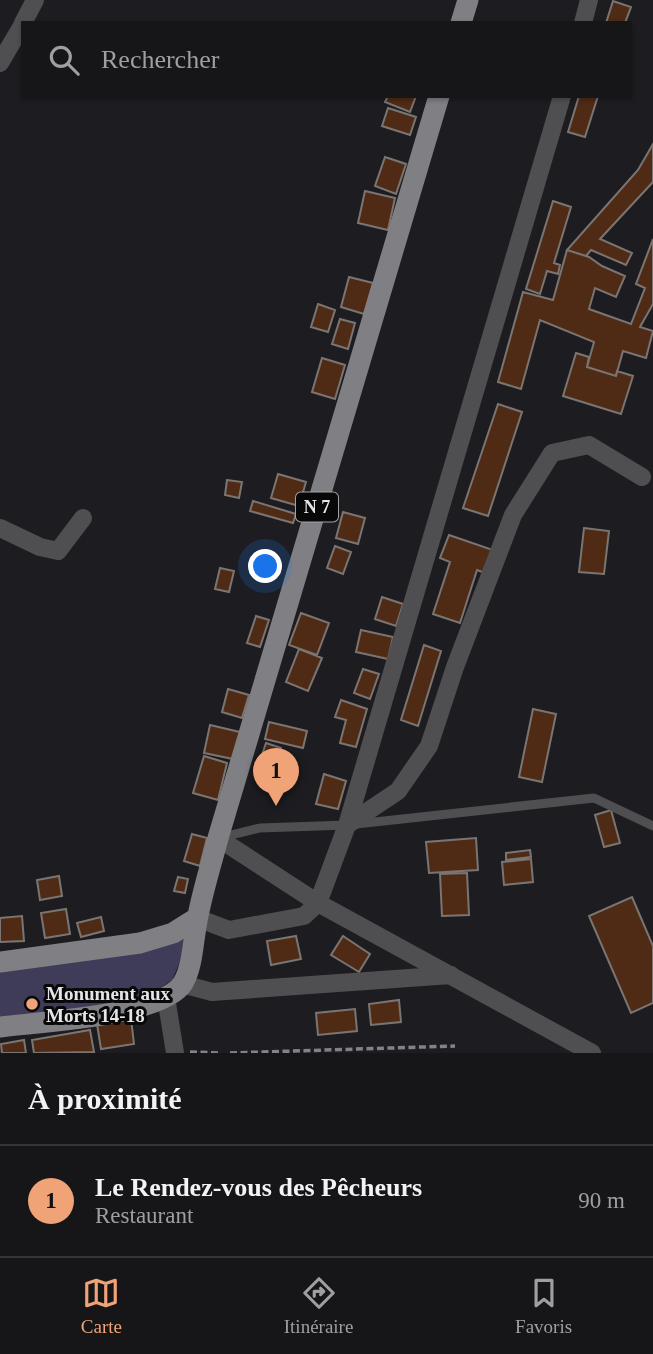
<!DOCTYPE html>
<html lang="fr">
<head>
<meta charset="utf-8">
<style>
  body { margin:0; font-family:Georgia,serif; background:#232326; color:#f1f3f6 }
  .you { position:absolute; left:266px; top:567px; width:24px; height:24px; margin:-18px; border:5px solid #fff; border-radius:50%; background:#1a73e8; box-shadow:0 0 0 10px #1a73e833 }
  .badge { display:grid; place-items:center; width:46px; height:46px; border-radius:50%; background:#efa377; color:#111; font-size:23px; font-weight:700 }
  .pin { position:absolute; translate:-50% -58px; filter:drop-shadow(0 2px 4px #0008) }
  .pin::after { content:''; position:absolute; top:37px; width:24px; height:21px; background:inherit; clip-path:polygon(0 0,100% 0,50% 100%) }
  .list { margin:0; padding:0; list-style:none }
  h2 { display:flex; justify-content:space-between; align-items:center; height:91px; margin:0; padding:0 28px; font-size:30px }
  h2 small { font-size:23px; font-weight:400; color:#9e9fa2 }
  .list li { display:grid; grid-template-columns:46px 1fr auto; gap:21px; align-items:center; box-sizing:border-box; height:112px; padding:0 28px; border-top:2px solid #353538 }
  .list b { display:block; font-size:26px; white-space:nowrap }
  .list p { margin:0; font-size:23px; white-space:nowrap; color:#9e9fa2 }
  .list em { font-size:23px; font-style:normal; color:#9e9fa2 }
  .icon { flex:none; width:38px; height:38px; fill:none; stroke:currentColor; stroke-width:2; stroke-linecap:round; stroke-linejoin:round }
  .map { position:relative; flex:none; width:653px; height:1053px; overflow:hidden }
  .search { position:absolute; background:#161619; box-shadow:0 2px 5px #0004; left:21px; right:21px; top:21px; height:77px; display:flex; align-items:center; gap:18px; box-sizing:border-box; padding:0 24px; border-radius:0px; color:#9e9fa2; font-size:26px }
  .sheet { height:203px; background:#161619 }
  nav { display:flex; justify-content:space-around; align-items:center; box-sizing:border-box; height:98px; border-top:2px solid #353538; background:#161619; font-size:19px; color:#9e9fa2 }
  nav a { display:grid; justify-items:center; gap:4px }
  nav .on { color:#efa377 }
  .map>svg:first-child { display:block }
</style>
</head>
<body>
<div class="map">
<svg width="653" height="1053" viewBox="0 0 653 1053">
  <rect width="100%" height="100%" fill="#1d1d21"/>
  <path fill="#3f3c5a" d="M185 938 180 962 172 980 161 988 136 1000 0 1019V969Z"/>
  <path fill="#4f2b15" stroke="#7a7572" stroke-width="2" d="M613 1 631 7 625 23H606Z
    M388 96H416L410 112 385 102Z
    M579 96H598L585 137 568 132Z
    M388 108 416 117 410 135 382 126Z
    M653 144V182L600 239 632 253 626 265 591 250 586 256 567 250 638 170Z
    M385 157 406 164 396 194 375 186Z
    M365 191 395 198 388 230 358 223Z
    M553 201 571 207 554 263 560 265 558 274 547 271 540 294 526 289Z
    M653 239V304L640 327 653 331 646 358 623 351 616 376 587 367 594 342 540 320 521 389 498 382 523 292 553 300 567 250 589 257 602 266 625 276 616 297 595 288 589 309 631 324 645 288 636 284Z
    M349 277 373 283 364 314 341 307Z
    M318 304 335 310 328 332 311 327Z
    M340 319 355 323 348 349 332 344Z
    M576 353 589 357 587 367 616 376 617 371 633 376 621 414 563 396Z
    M322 358 345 365 335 399 312 392Z
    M498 404 522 412 488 516 463 508Z
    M278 474 306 482 299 506 271 498Z
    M227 480 242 482 239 498 225 495Z
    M253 501 296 514 293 523 250 511Z
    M343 512 365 518 358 544 336 538Z
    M584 528 609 531 604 574 579 572Z
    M449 535 493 550 485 573 477 570 460 623 433 614 450 562 440 558Z
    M335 546 351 552 343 574 327 568Z
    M220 568 234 571 229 592 215 589Z
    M382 597 403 604 396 626 375 619Z
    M301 613 329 623 317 655 289 645Z
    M256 616 269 620 260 647 247 643Z
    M361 630 393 637 388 659 356 652Z
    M424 645 441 651 418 726 401 720Z
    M299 649 322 658 308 691 286 682Z
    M363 669 379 674 370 699 354 693Z
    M228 689 249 695 242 718 222 712Z
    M341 700 367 709 356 747 340 743 346 720 335 717Z
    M533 709 556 714 542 782 519 777Z
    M269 722 307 731 303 748 265 739Z
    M210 725 240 732 233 759 204 753Z
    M266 743 281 748 277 763 261 758Z
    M204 756 227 763 218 800 193 793Z
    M324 774 346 781 338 809 316 804Z
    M611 810 620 843 604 847 595 815Z
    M192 834 207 838 200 866 184 861Z
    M476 838 478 870 429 873 426 842Z
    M530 850 531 857 506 860V853Z
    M531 859 533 882 504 885 502 862Z
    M467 873 469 915 442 916 440 874Z
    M59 876 62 896 40 900 37 880Z
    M178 877 188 879 185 893 174 891Z
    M632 897 653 946V1003L631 1013 589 916Z
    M66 909 70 934 45 938 41 913Z
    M22 916 24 941 0 942V918Z
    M101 917 104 931 81 937 77 923Z
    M296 936 301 959 271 965 267 941Z
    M343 936 370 954 359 972 331 955Z
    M399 1000 401 1022 371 1025 369 1004Z
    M355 1009 357 1031 318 1035 316 1013Z
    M131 1019 134 1044 101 1049 97 1024Z
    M90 1030 94 1052 34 1053 32 1040Z
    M24 1040 26 1053H2L1 1044Z"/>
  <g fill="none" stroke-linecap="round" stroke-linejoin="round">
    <path stroke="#838387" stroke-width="3.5" stroke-dasharray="7 3.5" stroke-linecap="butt" d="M190 1052 220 1053
      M230 1053 455 1046"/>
    <path stroke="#4f4f51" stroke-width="9" d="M219 838 260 828 347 825 594 798 653 826"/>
    <path stroke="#4f4f51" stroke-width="18" d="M23 23 35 0
      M583 23 589 0
      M0 63 23 24
      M0 528 40 547 58 551 83 518
      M347 825 398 791 429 746 455 667 513 515 552 453 589 445 642 477
      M218 838 318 903 592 1053
      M197 918 229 930 304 916 318 903 347 825 562 96
      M182 984 212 992 451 975
      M166 997 175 1053"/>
    <path stroke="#807f84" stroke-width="21" d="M461 23 468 0
      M0 962 140 943 173 933 197 918
      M0 1027C39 1022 163 1016 183 983 193 966 193 940 197 921 202 893 211 865 218 838L439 96"/>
  </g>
  <circle fill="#efa377" stroke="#080809" stroke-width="2.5" cx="32" cy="1004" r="7"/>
  <g text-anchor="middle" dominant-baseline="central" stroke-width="6" stroke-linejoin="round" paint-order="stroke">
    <rect fill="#080809" stroke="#a3a3a5" stroke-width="2" x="296" y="492.5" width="42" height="29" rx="5"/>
    <g font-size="18" font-weight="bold" fill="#e5e5e8">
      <text x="317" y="507">N 7</text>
    </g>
    <g font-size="19" font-weight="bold" fill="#e5e5e8" stroke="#080809" text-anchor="start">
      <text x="46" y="993">Monument aux<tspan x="46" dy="22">Morts 14-18</tspan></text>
    </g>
  </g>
</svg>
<div class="you"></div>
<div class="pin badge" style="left:276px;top:806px">1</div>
<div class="search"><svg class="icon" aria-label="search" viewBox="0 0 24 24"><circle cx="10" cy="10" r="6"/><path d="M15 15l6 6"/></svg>Rechercher</div>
</div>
<section class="sheet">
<h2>À proximité<small></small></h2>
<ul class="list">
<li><span class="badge">1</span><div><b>Le Rendez-vous des Pêcheurs</b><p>Restaurant</p></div><em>90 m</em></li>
</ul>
</section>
<nav>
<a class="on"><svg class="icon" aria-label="map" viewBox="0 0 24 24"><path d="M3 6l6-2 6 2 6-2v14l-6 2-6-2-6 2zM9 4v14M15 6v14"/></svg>Carte</a>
<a><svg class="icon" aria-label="directions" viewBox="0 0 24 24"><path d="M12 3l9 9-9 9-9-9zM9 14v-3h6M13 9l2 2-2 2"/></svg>Itinéraire</a>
<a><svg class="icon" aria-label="saved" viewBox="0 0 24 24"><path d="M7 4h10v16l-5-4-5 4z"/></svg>Favoris</a>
</nav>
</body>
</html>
